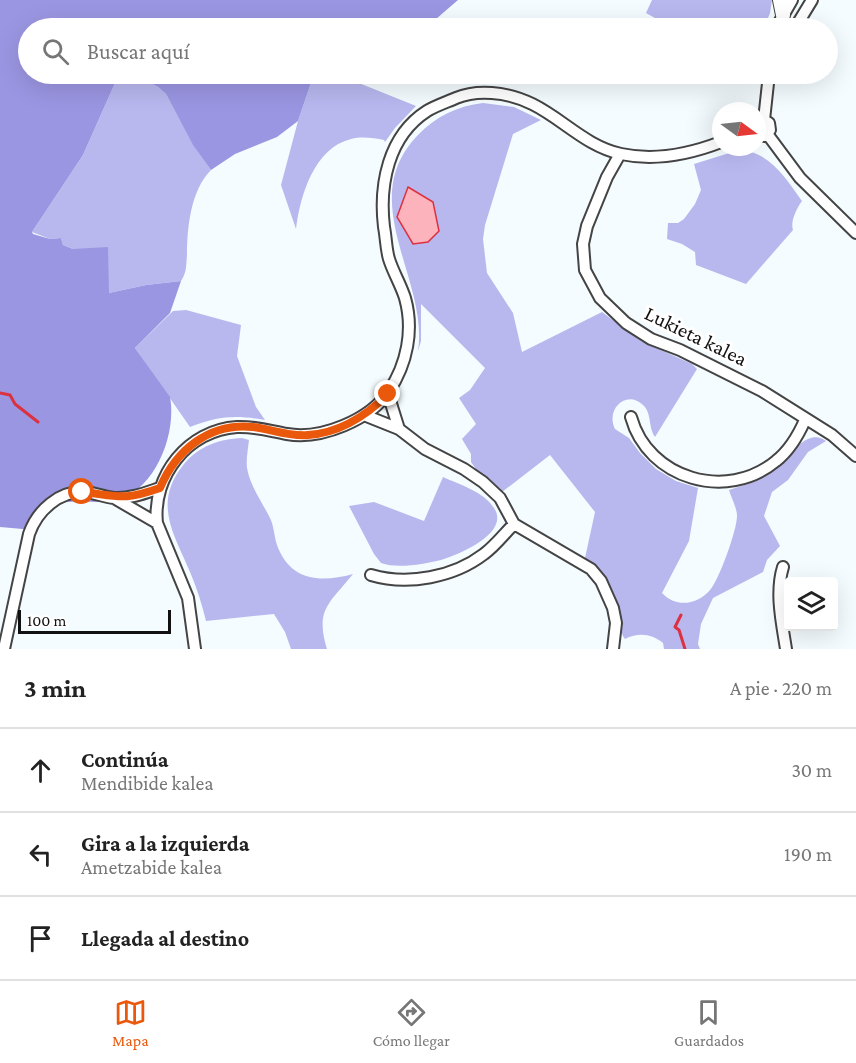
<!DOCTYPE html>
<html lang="es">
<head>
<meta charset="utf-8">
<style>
  body { margin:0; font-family:"Crimson Pro",serif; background:#f6f6f6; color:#222 }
  .controls { position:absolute; right:18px; bottom:18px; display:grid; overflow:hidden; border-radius:6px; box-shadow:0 6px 24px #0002 }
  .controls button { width:54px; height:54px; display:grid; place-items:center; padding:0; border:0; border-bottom:2px solid #e0e0e0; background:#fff; color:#222; font:30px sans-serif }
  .compass { position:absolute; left:712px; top:102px; width:54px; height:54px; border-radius:50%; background:#fff; box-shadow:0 6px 24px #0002; rotate:105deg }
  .scale { position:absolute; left:18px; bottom:15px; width:153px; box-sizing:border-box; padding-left:6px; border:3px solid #111; border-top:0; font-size:16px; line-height:21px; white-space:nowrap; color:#111; -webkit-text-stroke:4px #fff; paint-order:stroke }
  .stop { position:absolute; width:18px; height:18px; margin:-14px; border:4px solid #ea580c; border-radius:50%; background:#fff }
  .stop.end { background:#ea580c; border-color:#fff; box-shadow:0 2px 6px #0008 }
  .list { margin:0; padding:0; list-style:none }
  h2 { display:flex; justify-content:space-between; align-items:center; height:78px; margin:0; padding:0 24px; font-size:26px }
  h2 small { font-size:20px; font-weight:400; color:#767676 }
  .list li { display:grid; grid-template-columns:39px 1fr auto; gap:18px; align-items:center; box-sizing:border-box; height:84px; padding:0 24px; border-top:2px solid #e0e0e0 }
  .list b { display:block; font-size:22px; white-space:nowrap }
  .list p { margin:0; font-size:20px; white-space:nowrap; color:#767676 }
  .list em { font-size:20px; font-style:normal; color:#767676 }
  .icon { flex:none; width:33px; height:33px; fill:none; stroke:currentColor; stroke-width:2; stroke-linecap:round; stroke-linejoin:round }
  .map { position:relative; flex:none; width:856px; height:649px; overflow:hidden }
  .search { position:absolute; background:#fff; box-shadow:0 6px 24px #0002; left:18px; right:18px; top:18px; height:66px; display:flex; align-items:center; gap:15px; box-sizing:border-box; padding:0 21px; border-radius:33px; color:#767676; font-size:22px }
  .sheet { height:330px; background:#fff }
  nav { display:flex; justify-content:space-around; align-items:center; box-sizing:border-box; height:84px; border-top:2px solid #e0e0e0; background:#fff; font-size:16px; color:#767676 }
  nav a { display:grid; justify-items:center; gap:3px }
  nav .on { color:#ea580c }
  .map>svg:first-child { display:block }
</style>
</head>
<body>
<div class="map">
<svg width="856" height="649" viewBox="0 0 856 649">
  <rect width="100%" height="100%" fill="#f4fcff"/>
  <path fill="#b8b8ef" d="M652 0H772L770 13 764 28H673L646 13Z
    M119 74H141L145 80 158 87 166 94 193 144 211 170C191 190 187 227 187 255 186 265 187 272 181 281L146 285 109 293 85 249H73L63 245 61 238 50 239 32 232 83 155Z
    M314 74 344 77 416 106 395 128 385 142 384 140C374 138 362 136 351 139 314 148 300 196 296 229L281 185 298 121Z
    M483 103 514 107 541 120 513 134 485 225 483 239 487 273 513 313 522 352 602 312 641 341 692 364 697 369 655 437C648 427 652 413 643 405 627 389 605 409 615 429L629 438 640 453 656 469 676 481 698 488 689 541 662 593C676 608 697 605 710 590 719 580 737 530 737 516 737 508 731 497 729 490 749 484 768 477 784 462 792 455 798 443 808 439 815 436 821 437 826 441L808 452 788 480 772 492 764 516 780 546 767 560 763 572 713 598 701 624 698 644 700 649H664L663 643C652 634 639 632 625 639 619 632 621 622 619 612 616 589 602 572 585 558L595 512 550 455 502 492 478 472 471 462V454L462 439 476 424 459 398 470 390 485 368 421 304V341L418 351C429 279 354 201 418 135 436 116 458 106 483 103Z
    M739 150C769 151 786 178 802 201 797 208 790 221 793 230L746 284 696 265 695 252 682 244 667 239 668 223H678L684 219 695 204 701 190 694 164Z
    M186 310 241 325 237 356 256 407 265 420C235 415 219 416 190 427L135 348 173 311Z
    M242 438 249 440C248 449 246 459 247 468 250 486 262 502 270 518 274 526 274 536 277 545 290 581 320 583 353 574 329 604 315 609 327 649H291L285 632 274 614 206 621C202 605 197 588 190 572 174 534 152 503 184 464 199 446 219 439 242 438Z
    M443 477C460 485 483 491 494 508 511 533 458 555 441 560 424 564 398 569 381 563L374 554 349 506 374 502 424 521Z"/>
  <path fill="#9b96e2" d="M0 0H458L436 19 415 28H28V74H119L83 155 32 232 33 234 50 239 61 238 63 245 73 249 108 247 109 293 146 285 181 281 170 313 135 348 170 397C177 434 155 492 114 501 99 504 66 499 55 505 46 509 39 522 34 530L0 527Z
    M141 74H314L298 121 277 137 235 154 211 170 193 145 166 94 158 87 145 80Z"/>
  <path fill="#fdb3bb" stroke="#dc3140" stroke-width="1.5" d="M408 187 433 202 439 231 428 242 413 244 397 217Z"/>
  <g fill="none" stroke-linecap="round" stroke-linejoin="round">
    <path stroke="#dc3140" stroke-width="3" d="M0 393 10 395 15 404 38 422
      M681 615 675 627 679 630 685 649"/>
    <defs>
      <path id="minor" d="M776 28 792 0
        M795 28 812 0
        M764 120 769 74
        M757 135 765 136 770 130 769 123 764 120H759
        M768 135 800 178 856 233
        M620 154 607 177 587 226 583 244 585 270 600 298 626 323 651 339 680 350 762 391 832 435 856 456
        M388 394 399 429
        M364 415 399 429 425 449 464 469 483 482 500 498 514 524 591 569 601 581 613 608 616 623 613 649
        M631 417C648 479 727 502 776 461 790 450 798 436 805 420
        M114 498 157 523
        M783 567C775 593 782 623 786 649
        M371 575C408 586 454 577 484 554 495 546 504 534 514 524
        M4 649 29 534C37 511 59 490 86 492 95 493 104 497 114 498 130 499 145 493 160 488
        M195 649 188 598 157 523C152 476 188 430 237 427 254 426 270 431 287 434 321 440 370 420 389 391 407 364 414 330 405 298 401 285 393 272 389 259 386 249 386 237 384 227 379 185 388 136 427 111 435 106 447 102 456 98 468 93 479 92 492 93 549 97 572 143 621 154 654 161 690 154 721 142"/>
      <path id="tertiary" d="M780 0 783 15"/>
    </defs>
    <use href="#minor" stroke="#444" stroke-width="14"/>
    <use href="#tertiary" stroke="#444" stroke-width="16"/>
    <use href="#minor" stroke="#fff" stroke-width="10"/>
    <use href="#tertiary" stroke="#fff" stroke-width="14"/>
  </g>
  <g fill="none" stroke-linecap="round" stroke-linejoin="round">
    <path stroke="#ea580c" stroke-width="8" d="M82 492C119 496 123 501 160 488 176 450 210 422 253 427 271 429 289 437 308 435 339 433 366 416 388 394"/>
  </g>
  <g text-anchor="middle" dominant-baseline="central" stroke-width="6" stroke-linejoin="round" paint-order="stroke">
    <g font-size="21" fill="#111" stroke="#fff">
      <text transform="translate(696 336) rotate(26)">Lukieta kalea</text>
    </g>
  </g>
</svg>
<div class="controls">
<button><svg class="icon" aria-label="layers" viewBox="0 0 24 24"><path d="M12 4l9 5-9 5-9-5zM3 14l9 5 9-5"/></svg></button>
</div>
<svg class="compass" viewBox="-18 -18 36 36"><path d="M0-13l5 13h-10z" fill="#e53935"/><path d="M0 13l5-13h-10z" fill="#767676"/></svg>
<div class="scale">100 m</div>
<div class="stop" style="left:82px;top:492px"></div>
<div class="stop end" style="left:388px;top:394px"></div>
<div class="search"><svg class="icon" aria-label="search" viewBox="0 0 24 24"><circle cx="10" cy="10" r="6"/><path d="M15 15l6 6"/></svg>Buscar aquí</div>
</div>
<section class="sheet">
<h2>3 min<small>A pie · 220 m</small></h2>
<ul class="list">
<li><svg class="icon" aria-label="ahead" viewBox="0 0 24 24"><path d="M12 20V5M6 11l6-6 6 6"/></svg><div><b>Continúa</b><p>Mendibide kalea</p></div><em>30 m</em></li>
<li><svg class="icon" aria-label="left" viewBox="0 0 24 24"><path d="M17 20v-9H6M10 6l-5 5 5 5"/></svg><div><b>Gira a la izquierda</b><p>Ametzabide kalea</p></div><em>190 m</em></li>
<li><svg class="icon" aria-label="arrive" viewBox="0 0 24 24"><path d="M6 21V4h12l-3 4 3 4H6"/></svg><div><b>Llegada al destino</b></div></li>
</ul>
</section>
<nav>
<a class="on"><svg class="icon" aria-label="map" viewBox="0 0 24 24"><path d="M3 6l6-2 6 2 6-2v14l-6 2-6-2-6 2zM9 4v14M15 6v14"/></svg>Mapa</a>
<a><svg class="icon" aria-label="directions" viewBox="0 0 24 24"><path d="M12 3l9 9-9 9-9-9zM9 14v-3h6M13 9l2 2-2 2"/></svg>Cómo llegar</a>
<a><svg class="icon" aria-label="saved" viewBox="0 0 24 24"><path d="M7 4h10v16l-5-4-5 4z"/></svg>Guardados</a>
</nav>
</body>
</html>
